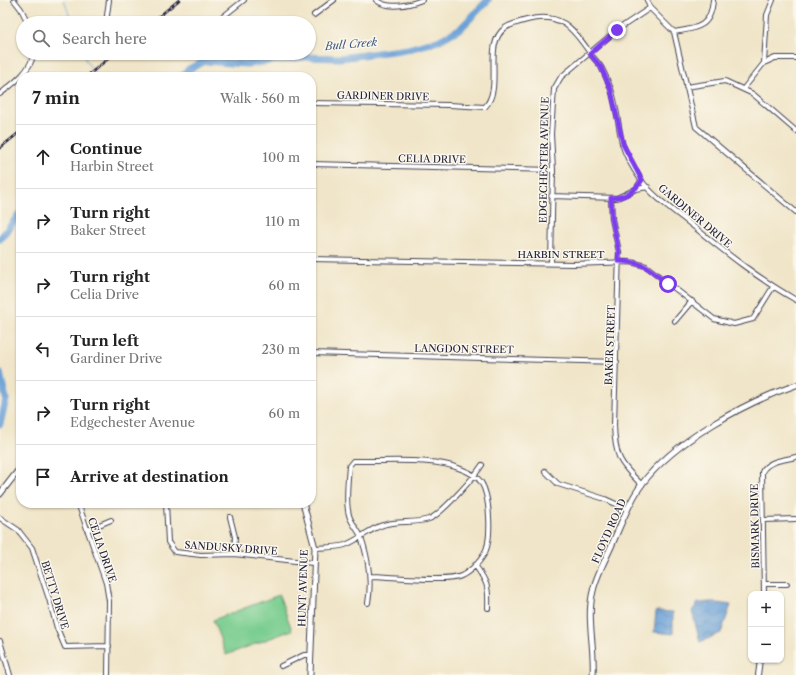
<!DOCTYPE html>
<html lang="en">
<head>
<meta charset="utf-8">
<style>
  body { margin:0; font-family:"Libre Caslon Text",serif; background:#f6f6f6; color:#222 }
  .controls { position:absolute; right:12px; bottom:12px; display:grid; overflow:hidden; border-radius:8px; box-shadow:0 1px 3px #0004 }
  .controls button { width:36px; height:36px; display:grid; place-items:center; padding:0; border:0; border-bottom:1px solid #e0e0e0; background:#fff; color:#222; font:20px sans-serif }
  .stop { position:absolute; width:12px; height:12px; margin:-9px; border:3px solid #7c3aed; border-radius:50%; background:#fff }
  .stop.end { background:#7c3aed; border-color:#fff; box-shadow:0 1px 4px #0008 }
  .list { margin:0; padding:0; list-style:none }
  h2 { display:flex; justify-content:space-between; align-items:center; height:52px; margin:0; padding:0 16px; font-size:17px }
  h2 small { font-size:13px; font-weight:400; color:#767676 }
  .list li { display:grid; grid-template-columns:26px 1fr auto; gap:12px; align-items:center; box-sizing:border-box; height:64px; padding:0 16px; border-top:1px solid #e0e0e0 }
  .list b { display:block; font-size:15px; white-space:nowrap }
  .list p { margin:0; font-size:13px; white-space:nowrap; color:#767676 }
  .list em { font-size:13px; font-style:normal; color:#767676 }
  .icon { flex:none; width:22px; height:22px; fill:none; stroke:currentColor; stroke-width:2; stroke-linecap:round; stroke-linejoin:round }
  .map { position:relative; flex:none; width:796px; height:675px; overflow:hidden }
  .search { position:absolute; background:#fff; box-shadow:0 1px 3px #0004; left:16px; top:16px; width:300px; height:44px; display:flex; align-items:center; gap:10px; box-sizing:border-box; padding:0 14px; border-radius:22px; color:#767676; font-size:15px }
  .panel { position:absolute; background:#fff; box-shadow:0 1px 3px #0004; left:16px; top:72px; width:300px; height:436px; border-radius:16px }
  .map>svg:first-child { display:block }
</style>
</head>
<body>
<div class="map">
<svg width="796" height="675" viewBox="0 0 796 675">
  <defs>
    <pattern id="water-waves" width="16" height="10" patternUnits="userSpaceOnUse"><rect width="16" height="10" fill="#689fd6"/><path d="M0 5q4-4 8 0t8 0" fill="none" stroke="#5581af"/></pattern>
  </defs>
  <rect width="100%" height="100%" fill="#fbf7ec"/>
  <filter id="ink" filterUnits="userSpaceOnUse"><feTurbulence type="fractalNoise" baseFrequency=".025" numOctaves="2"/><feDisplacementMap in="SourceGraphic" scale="8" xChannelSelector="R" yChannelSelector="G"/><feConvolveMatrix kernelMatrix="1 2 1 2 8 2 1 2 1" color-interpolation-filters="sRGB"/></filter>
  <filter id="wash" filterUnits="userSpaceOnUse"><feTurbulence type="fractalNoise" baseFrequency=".012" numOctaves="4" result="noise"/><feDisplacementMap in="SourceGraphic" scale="16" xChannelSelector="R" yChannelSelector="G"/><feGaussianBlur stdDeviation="0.9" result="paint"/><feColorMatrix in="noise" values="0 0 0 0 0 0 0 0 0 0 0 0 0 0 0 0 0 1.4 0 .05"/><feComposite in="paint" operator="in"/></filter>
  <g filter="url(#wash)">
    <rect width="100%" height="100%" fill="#f0e5c8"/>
    <path fill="#79cd8f" stroke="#4e7865" d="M279 595 292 630 226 655 213 620Z"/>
    <path fill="url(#water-waves)" stroke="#456088" d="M710 602 731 605 721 633 700 642 692 611 698 603Z
      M656 611 673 612V634L654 632Z"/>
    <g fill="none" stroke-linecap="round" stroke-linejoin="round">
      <path stroke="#689fd6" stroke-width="1" d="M64 0 72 23
        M83 53 86 61 98 77"/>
      <path stroke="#689fd6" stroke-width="7" d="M181 77 189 69 205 61 246 64 303 57 340 58 408 49 438 41 461 28 488 0
        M0 239 21 212
        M0 373 6 399 0 424"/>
    </g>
  </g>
  <g filter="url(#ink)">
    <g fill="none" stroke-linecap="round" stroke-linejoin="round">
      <defs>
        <path id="minor" d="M14 0 21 9 28 23
          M376 0C388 10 409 5 422 0
          M647 0 650 8 674 32 696 127 796 212
          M314 15 334 0
          M106 23 109 0
          M215 23 244 0
          M674 32C698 28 711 27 713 0
          M764 63 775 58H796
          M686 87 725 81 753 94 796 131
          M744 88 764 63 767 15 773 0
          M0 94C14 83 30 72 34 53
          M311 103 449 105 485 107C504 87 482 45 505 28 511 24 519 22 527 20 560 11 573 28 590 53 593 58 598 62 601 67 605 74 608 82 611 89 617 106 618 125 622 143 625 155 634 170 641 180 653 197 677 213 693 226 726 253 759 279 796 300
          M311 164 553 170
          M636 189 648 187
          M551 196 617 198 636 189 641 181
          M611 198 612 219 619 252 614 425C615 456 619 463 642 485
          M311 259 573 264 631 262 646 266 714 319 734 324 753 319 773 287
          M551 263 553 170 551 134 554 89 561 77 617 30 650 8
          M675 321 692 301
          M311 353 617 362
          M545 471 558 484 605 499 627 509
          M78 503 106 583 109 601 108 675
          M166 503 168 542 175 552 201 555 234 554 313 563
          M230 517 235 537 234 554
          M0 518 18 530 32 548 49 599 57 628 65 647 109 646
          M763 520 796 519
          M87 530 111 520
          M315 548C325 547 335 548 345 545 359 540 369 529 383 525 398 520 414 524 429 519 441 515 475 476 482 465
          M475 565C487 582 489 586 488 608
          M764 584H787
          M764 594 762 472C768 460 785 460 796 457
          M368 603C372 582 368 557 361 537 358 529 351 523 349 515 345 502 348 480 349 466L353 461C384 462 434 457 461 469 469 472 476 475 481 482 490 496 493 542 483 556 479 563 468 573 461 576 448 583 388 576 370 576
          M0 641 10 675
          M281 666 304 655H310
          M758 675 760 660"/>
        <path id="tertiary" d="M0 494 21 467
          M303 503 315 548 310 675
          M593 675C595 646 586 619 593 591 596 577 604 562 610 549 620 527 628 503 642 484 674 441 746 402 796 385"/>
      </defs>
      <use href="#minor" stroke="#413f50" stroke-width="6"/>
      <use href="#tertiary" stroke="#413f50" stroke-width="7"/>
      <use href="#minor" stroke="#fff" stroke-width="4"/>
      <use href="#tertiary" stroke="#fff" stroke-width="5"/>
      <defs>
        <path id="rail" d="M151 23 179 0
          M86 77 115 53
          M0 148 21 131"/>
      </defs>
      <use href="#rail" stroke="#22223b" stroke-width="2.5"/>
      <use href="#rail" stroke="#fbf7ec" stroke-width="1" stroke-dasharray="3" stroke-linecap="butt"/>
    </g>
  </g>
  <g fill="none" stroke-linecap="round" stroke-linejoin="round" filter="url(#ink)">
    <path stroke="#7c3aed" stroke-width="5" d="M617 30 590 54 601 67 611 90 623 144 642 180C635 191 624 198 611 198L612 219 619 252 618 261C644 262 649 268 668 284"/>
  </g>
  <g text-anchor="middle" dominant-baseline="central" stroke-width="3" stroke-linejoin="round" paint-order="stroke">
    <g font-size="10" fill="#22223b" stroke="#fbf7ec">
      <text transform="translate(383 96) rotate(1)">GARDINER DRIVE</text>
      <text transform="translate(432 159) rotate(1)">CELIA DRIVE</text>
      <text transform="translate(544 160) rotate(-89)">EDGECHESTER AVENUE</text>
      <text transform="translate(695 216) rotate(40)">GARDINER DRIVE</text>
      <text x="561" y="254">HARBIN STREET</text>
      <text transform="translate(610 345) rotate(-88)">BAKER STREET</text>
      <text transform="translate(464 349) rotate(1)">LANGDON STREET</text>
      <text transform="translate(755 526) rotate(-91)">BISMARK DRIVE</text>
      <text transform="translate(609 531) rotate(-66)">FLOYD ROAD</text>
      <text transform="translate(231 548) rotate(4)">SANDUSKY DRIVE</text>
      <text transform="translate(102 550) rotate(71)">CELIA DRIVE</text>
      <text transform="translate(303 588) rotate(-88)">HUNT AVENUE</text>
      <text transform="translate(55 595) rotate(73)">BETTY DRIVE</text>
    </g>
    <g font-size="11" font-style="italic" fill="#425a81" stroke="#fbf7ec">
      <text transform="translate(351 44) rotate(-5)">Bull Creek</text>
    </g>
  </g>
</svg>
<div class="controls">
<button>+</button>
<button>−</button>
</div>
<div class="stop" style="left:668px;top:284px"></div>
<div class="stop end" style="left:617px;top:30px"></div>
<div class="search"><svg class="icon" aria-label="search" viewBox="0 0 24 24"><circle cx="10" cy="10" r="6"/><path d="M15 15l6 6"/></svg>Search here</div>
<section class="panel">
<h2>7 min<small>Walk · 560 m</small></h2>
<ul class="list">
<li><svg class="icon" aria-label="ahead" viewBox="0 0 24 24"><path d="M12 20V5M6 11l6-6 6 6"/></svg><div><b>Continue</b><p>Harbin Street</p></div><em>100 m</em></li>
<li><svg class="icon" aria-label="right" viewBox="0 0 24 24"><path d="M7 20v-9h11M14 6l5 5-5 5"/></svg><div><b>Turn right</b><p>Baker Street</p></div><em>110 m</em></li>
<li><svg class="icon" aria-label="right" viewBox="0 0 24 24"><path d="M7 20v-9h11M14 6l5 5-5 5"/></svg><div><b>Turn right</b><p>Celia Drive</p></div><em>60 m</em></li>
<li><svg class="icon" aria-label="left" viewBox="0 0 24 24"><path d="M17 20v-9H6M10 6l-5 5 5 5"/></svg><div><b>Turn left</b><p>Gardiner Drive</p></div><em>230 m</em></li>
<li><svg class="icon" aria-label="right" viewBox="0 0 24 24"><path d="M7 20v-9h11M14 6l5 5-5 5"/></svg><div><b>Turn right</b><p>Edgechester Avenue</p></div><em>60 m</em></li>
<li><svg class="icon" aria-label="arrive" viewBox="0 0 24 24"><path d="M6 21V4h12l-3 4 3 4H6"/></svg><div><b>Arrive at destination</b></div></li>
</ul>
</section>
</div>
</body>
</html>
